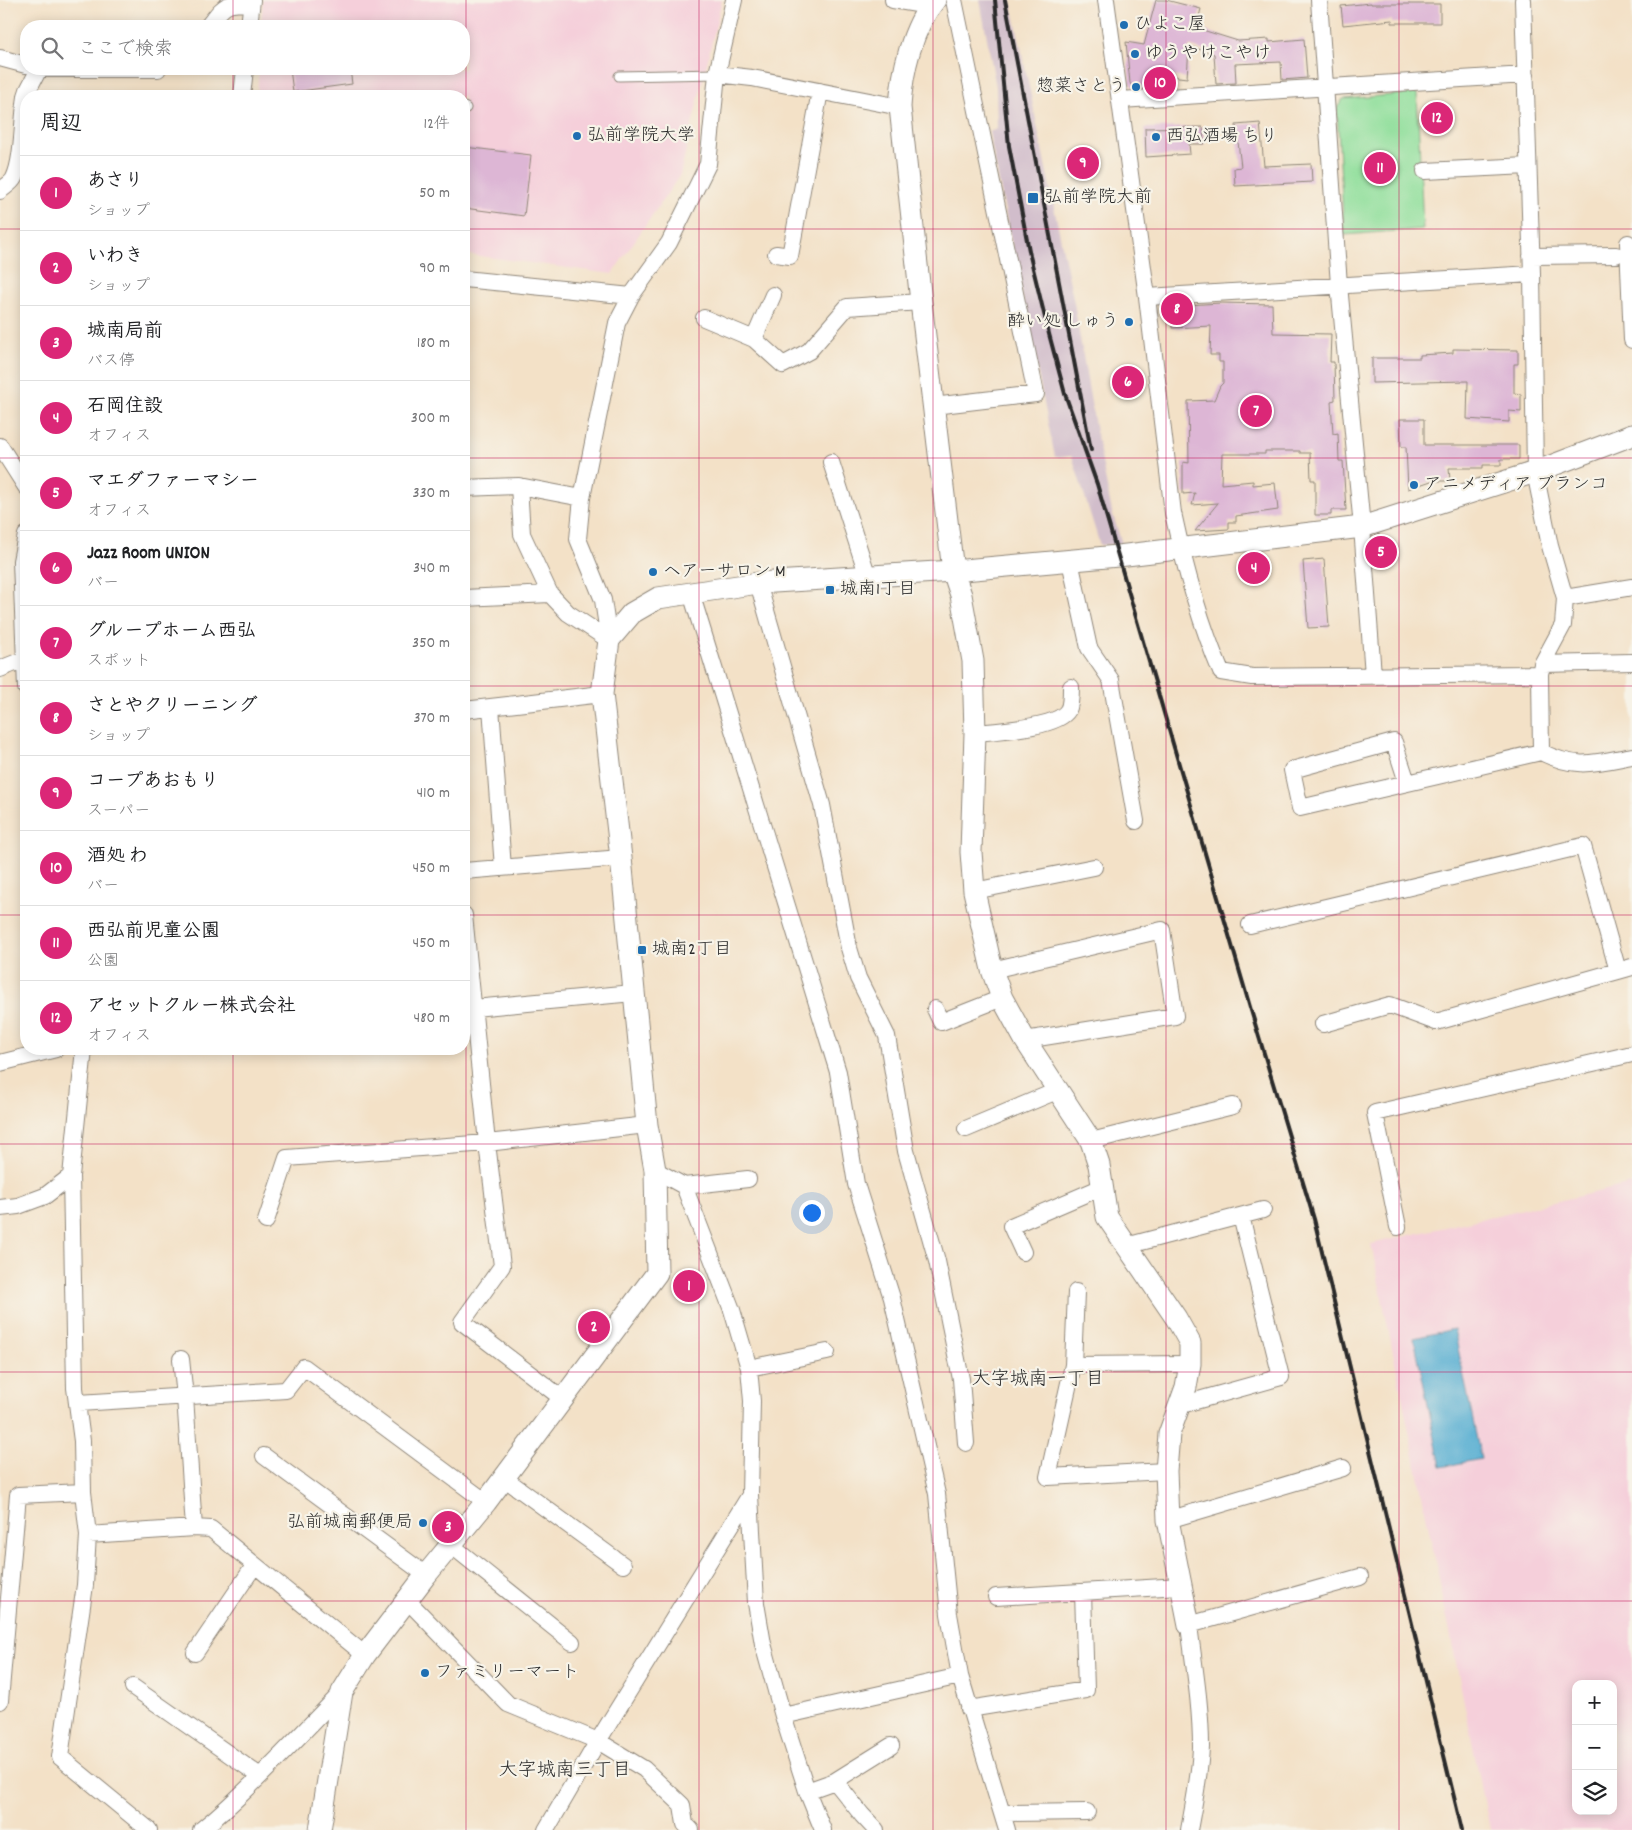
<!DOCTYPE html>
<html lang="ja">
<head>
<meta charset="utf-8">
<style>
  body { margin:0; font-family:Dekko,"Klee One",sans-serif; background:#f2f2f2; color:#202124 }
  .controls { position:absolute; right:15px; bottom:15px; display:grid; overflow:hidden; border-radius:10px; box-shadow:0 2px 12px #0003 }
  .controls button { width:45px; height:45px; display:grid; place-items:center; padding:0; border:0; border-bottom:1px solid #e0e0e0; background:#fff; color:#202124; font:25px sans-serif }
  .you { position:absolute; left:811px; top:1212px; width:18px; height:18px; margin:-12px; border:4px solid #fff; border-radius:50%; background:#1a73e8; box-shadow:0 0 0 8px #1a73e833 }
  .badge { display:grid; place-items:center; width:32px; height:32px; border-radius:50%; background:#db2777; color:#fff; font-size:16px; font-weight:700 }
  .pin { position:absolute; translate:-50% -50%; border:2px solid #fff; box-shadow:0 1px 5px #0006 }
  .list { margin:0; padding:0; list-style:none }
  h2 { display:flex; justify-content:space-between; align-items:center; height:65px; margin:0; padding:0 20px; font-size:21px }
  h2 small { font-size:16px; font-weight:400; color:#757577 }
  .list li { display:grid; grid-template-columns:32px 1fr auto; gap:15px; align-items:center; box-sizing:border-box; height:75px; padding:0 20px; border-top:1px solid #e0e0e0 }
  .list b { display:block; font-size:19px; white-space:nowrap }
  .list p { margin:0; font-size:16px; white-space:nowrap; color:#757577 }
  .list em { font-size:16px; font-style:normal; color:#757577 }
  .icon { flex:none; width:28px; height:28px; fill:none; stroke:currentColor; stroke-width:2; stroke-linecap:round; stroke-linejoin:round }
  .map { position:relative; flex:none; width:1632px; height:1830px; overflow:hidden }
  .search { position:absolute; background:#fff; box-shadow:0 2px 12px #0003; left:20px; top:20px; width:450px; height:55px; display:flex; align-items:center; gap:12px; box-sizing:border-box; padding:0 18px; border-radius:20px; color:#757577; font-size:19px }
  .panel { position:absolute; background:#fff; box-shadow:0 2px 12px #0003; left:20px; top:90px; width:450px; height:965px; border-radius:20px }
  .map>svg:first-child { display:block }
</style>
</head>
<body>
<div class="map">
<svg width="1632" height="1830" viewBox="0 0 1632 1830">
  <rect width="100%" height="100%" fill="#f7f3e8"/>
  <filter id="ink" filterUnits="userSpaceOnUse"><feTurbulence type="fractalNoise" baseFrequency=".02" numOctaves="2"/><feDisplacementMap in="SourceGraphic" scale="10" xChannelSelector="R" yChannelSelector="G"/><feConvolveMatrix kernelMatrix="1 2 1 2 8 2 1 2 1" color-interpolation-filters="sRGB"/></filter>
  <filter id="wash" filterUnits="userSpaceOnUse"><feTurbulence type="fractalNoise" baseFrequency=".0096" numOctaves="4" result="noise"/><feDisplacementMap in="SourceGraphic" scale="20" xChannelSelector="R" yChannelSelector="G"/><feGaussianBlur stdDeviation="1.12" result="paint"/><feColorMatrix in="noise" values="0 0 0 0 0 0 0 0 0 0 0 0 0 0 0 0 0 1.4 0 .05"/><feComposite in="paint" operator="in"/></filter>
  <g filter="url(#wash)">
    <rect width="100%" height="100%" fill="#f3e1c7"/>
    <path fill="#f5cfda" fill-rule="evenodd" d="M263 0H722L680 175 612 274 464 254V96H257L259 69H464V26H261Z
      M1632 1184V1830H1490L1371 1244ZM1576 1684H1613V1811H1576Z"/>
    <path fill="#d1bdcb" d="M980 0H1011L1074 303 1096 432 1112 512 1122 544 1100 545 1072 456 1055 457 989 132 997 129 996 87Z"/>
    <path fill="#91df9c" stroke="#5e8564" d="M1417 93 1423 229 1344 235 1337 108 1343 99Z"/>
    <path fill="#55add2" stroke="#406c7e" d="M1454 1329 1481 1459 1441 1467 1414 1338Z"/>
    <g id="blocks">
      <path fill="#ddb6d5" d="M1156 0H1166L1201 9 1196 28 1238 41 1269 39V42L1304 39 1307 78 1282 80 1281 62 1235 64 1236 83 1216 84 1214 54 1189 46 1187 78 1162 75 1160 88 1148 87V88L1134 89 1130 83 1126 42 1144 45Z
        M1371 3V4H1440V23H1392V20L1343 25 1341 6Z
        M290 69H350L352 84 293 92Z
        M1260 123 1264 166 1311 164 1312 182 1235 186 1234 168 1241 167 1236 125Z
        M1203 127 1204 144H1189L1190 154 1146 157 1145 128Z
        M464 147 531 155 524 216 464 208Z
        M1221 303 1272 304 1273 333 1331 334 1330 362H1334L1335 400 1331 401 1333 434 1338 433 1339 461H1343L1346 510H1331V515H1315V480H1311L1310 453H1300V451H1265V454H1222L1221 484 1253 481V485L1275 483 1278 510 1236 516V522H1229V529L1195 531 1218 503 1192 505 1195 493 1183 494V462L1189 463 1188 401 1214 400 1220 386 1223 383V362H1219V355H1210L1211 326 1172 328 1171 306Z
        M1453 349 1518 350V364H1514V393L1521 394V412L1509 411V422L1467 419 1468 381 1372 383V358H1420V355L1453 353Z
        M1400 419H1424V445H1519V459H1501V465H1483V468H1449L1450 481H1431L1408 489 1406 447H1401Z
        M1324 559 1329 627 1308 628 1303 561Z"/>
    </g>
  </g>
  <g filter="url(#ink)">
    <use href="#blocks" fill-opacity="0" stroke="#8f8679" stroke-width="1"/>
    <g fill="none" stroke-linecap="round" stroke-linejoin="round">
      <defs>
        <path id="service" d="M619 76 717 74
          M464 107 466 108"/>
        <path id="minor" d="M893 0 929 6
          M1106 0 1147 297 1173 513C1185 569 1199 620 1221 672L1252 677 1540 674
          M1319 0 1339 285 1362 527 1373 675
          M1523 0 1532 274 1535 472 1550 546 1565 598 1563 625 1542 664 1540 674 1541 752C1577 770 1595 763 1632 756
          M208 26C225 5 223 3 251 3
          M249 26 252 0
          M0 58 26 65
          M717 74 752 78 900 107
          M26 96 28 90 39 69H158
          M242 96 245 69
          M1120 100 1526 75
          M1425 171 1528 166
          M0 191C4 187 12 183 14 178 23 160 22 120 26 97
          M1628 243 1632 340
          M776 254 790 256 820 91
          M1531 256 1616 255
          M464 279 631 296
          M1147 297 1532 274
          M704 318 754 339 783 365 809 351 847 307 921 302
          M754 339 773 295
          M933 406 1036 394 954 0
          M0 446 26 487
          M831 462 868 577
          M519 486 582 498 578 539 603 600 609 640
          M464 488 519 486 522 534 550 594 568 613 609 640
          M582 498 617 323 631 296 669 243 708 164 717 74 734 0
          M26 535 21 561 26 688
          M1070 561 1089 648 1111 680 1136 821
          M758 583 822 805 849 948 858 978 887 1036 906 1151 937 1261 961 1379 966 1443
          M691 593 838 1072 856 1184 892 1298 937 1494 949 1614 960 1676 1007 1830
          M464 598 550 594
          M1565 598 1632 587
          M1542 664 1632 662
          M0 669 25 659
          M491 707 503 868
          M464 710 602 694
          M975 733C995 731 1058 728 1068 710 1071 705 1071 694 1071 687
          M1407 782 1394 742 1292 770 1300 808 1541 752
          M464 871 621 858
          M974 891 1094 867
          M464 915 487 1143 502 1266 462 1322 563 1399
          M1250 925 1583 846 1618 971 1632 967
          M992 970 1162 930 1175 1016 1025 1040
          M464 1009 633 993
          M935 1009 941 1022 1002 998
          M1323 1024 1390 1005 1436 1022 1618 971
          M84 1049 71 1176 75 1388 82 1441 83 1492 88 1535 85 1585 60 1757 149 1830
          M0 1063 56 1049
          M966 1129 1059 1090
          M1091 1141 1233 1106
          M655 1170 684 1186 732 1310 749 1368 752 1401 750 1495 756 1603 763 1644 783 1716 807 1791 823 1830
          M684 1186 748 1179
          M0 1208 18 1206 45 1196 71 1176
          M266 1221 287 1158 487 1143 647 1125
          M1398 1227 1375 1113 1632 1054
          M1126 1246 1263 1210
          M1023 1252 1011 1226 1102 1187
          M1076 1292 1073 1365 1048 1477 1166 1471
          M181 1359 185 1397 194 1528
          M1073 1365 1190 1364
          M749 1368 827 1352
          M79 1403 286 1390 304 1367 486 1502
          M1181 1405 1281 1377 1241 1216
          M264 1456 426 1575
          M504 1478 623 1565
          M1168 1520 1343 1468
          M88 1535 194 1528 211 1529 365 1655
          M451 1545 572 1642
          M996 1597 1180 1586
          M407 1600 508 1704 598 1741 644 1769 682 1805 685 1824 691 1830
          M195 1653 254 1566
          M133 1687 260 1776
          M0 1701 18 1495 83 1492
          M969 1709 1086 1690 1083 1592
          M783 1716 960 1676
          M835 1781 862 1815 876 1830
          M807 1791 835 1781 891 1746
          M1002 1813 1087 1812
          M201 1830C252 1788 296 1739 342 1692
          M546 1830 598 1741 750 1495
          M1189 1830C1194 1803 1200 1774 1201 1747 1201 1706 1194 1666 1189 1625L1360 1577"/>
        <path id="tertiary" d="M935 0C912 27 902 72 900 107L921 302 953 571 961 595 973 661 975 733 971 852 974 891 992 970 1002 998 1025 1040 1091 1141 1099 1165 1107 1217 1176 1318 1190 1343V1364L1186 1387 1169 1434 1166 1471 1168 1520 1189 1625
          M320 1830 342 1692 365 1655 426 1575 486 1502 657 1273 655 1170 647 1125 621 858 602 694 609 640 632 613 658 598 758 583 953 571 1118 556 1362 527 1535 472 1632 435"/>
      </defs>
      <use href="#service" stroke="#8f8679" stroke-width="11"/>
      <use href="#minor" stroke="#8f8679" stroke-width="18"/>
      <use href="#tertiary" stroke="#8f8679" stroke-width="23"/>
      <use href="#service" stroke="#fff" stroke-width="9"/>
      <use href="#minor" stroke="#fff" stroke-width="16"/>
      <use href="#tertiary" stroke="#fff" stroke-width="21"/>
      <path stroke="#2b2b2b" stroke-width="4" d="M995 0 1009 146 1030 256 1049 334 1065 394 1097 484 1250 1007 1314 1219 1462 1830
        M1005 0 1091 450"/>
    </g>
  </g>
  <path fill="none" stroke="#c2185b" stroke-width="1" stroke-opacity="0.55" d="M233 0V26M466 0V1830M699 0V1830M933 0V1830M1166 0V1830M1399 0V1830M233 69V96M0 229H26M464 229H1632M0 458H26M464 458H1632M0 686H26M464 686H1632M0 915H26M464 915H1632M233 1049V1830M0 1144H1632M0 1372H1632M0 1601H1632"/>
  <g fill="#1f6fb2" stroke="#f7f3e8" stroke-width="2">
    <circle cx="1124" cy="25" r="5"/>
    <circle cx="1135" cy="54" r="5"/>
    <circle cx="1136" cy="87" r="5"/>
    <circle cx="577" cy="136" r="5"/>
    <circle cx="1156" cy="137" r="5"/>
    <rect x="1027" y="192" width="12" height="12" rx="2.5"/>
    <circle cx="1129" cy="322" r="5"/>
    <circle cx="1414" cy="485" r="5"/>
    <circle cx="653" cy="572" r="5"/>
    <rect x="825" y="585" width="10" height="10" rx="2.5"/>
    <rect x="637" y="945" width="10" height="10" rx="2.5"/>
    <circle cx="423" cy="1523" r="5"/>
    <circle cx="425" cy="1673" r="5"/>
  </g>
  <g text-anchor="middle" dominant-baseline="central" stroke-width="4.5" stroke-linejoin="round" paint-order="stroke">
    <g font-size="18" fill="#2b2b2b" stroke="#f7f3e8" text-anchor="start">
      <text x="1134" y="25">ひよこ屋</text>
      <text x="1145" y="54">ゆうやけこやけ</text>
      <text x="1126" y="87" text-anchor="end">惣菜さとう</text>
      <text x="587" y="136">弘前学院大学</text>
      <text x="1166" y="137">西弘酒場 ちり</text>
      <text x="1044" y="198">弘前学院大前</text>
      <text x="1119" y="322" text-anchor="end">酔い処 しゅう</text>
      <text x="1424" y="485">アニメディア ブランコ</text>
      <text x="663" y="572">ヘアーサロン M</text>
      <text x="840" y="590">城南1丁目</text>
      <text x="652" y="950">城南2丁目</text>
      <text x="413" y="1523" text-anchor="end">弘前城南郵便局</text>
      <text x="435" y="1673">ファミリーマート</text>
    </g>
    <g font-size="19" fill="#2b2b2b" stroke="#f7f3e8">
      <text x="1038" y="1380">大字城南一丁目</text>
      <text x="565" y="1771">大字城南三丁目</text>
    </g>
  </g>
</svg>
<div class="controls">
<button>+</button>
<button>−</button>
<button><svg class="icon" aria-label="layers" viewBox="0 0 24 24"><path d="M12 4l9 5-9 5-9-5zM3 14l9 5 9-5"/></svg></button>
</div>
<div class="you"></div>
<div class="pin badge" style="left:689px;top:1286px">1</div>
<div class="pin badge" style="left:594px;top:1327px">2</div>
<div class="pin badge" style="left:448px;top:1527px">3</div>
<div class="pin badge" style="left:1254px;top:568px">4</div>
<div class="pin badge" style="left:1381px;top:552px">5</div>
<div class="pin badge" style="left:1128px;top:382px">6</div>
<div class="pin badge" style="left:1256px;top:411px">7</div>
<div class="pin badge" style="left:1177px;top:309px">8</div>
<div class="pin badge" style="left:1083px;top:163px">9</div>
<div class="pin badge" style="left:1160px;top:83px">10</div>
<div class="pin badge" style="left:1380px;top:168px">11</div>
<div class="pin badge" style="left:1437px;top:118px">12</div>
<div class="search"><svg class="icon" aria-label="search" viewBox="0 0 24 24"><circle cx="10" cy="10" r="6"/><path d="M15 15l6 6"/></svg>ここで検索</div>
<section class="panel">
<h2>周辺<small>12件</small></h2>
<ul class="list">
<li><span class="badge">1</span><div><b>あさり</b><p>ショップ</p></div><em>50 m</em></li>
<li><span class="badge">2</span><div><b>いわき</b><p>ショップ</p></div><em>90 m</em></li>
<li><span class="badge">3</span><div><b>城南局前</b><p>バス停</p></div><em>180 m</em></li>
<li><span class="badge">4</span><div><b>石岡住設</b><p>オフィス</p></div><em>300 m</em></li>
<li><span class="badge">5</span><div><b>マエダファーマシー</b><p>オフィス</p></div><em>330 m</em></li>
<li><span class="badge">6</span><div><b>Jazz Room UNION</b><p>バー</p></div><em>340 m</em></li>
<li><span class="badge">7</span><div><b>グループホーム西弘</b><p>スポット</p></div><em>350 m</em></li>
<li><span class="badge">8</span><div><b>さとやクリーニング</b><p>ショップ</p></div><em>370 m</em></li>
<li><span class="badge">9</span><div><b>コープあおもり</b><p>スーパー</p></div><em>410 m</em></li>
<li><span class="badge">10</span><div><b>酒処 わ</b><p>バー</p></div><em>450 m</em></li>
<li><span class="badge">11</span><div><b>西弘前児童公園</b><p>公園</p></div><em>450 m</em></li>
<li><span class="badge">12</span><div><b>アセットクルー株式会社</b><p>オフィス</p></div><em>480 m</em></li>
</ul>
</section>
</div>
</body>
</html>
